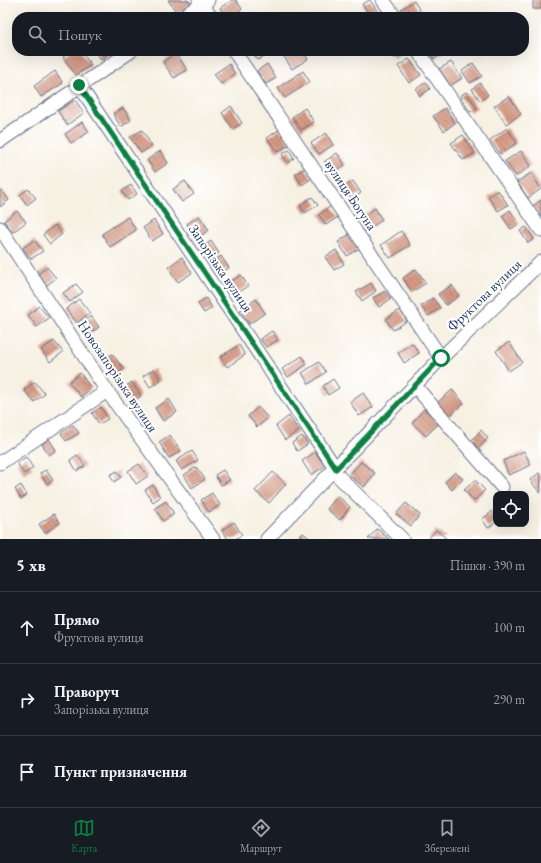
<!DOCTYPE html>
<html lang="uk">
<head>
<meta charset="utf-8">
<style>
  body { margin:0; font-family:"EB Garamond",serif; background:#20242c; color:#f1f3f6 }
  .controls { position:absolute; right:12px; bottom:12px; display:grid; overflow:hidden; border-radius:8px; box-shadow:0 4px 16px #0002 }
  .controls button { width:36px; height:36px; display:grid; place-items:center; padding:0; border:0; border-bottom:1px solid #363941; background:#171b24; color:#f1f3f6; font:20px sans-serif }
  .stop { position:absolute; width:12px; height:12px; margin:-9px; border:3px solid #0b8043; border-radius:50%; background:#fff }
  .stop.end { background:#0b8043; border-color:#fff; box-shadow:0 1px 4px #0008 }
  .list { margin:0; padding:0; list-style:none }
  h2 { display:flex; justify-content:space-between; align-items:center; height:52px; margin:0; padding:0 16px; font-size:17px }
  h2 small { font-size:13px; font-weight:400; color:#9ea1a6 }
  .list li { display:grid; grid-template-columns:26px 1fr auto; gap:12px; align-items:center; box-sizing:border-box; height:72px; padding:0 16px; border-top:1px solid #363941 }
  .list b { display:block; font-size:15px; white-space:nowrap }
  .list p { margin:0; font-size:13px; white-space:nowrap; color:#9ea1a6 }
  .list em { font-size:13px; font-style:normal; color:#9ea1a6 }
  .icon { flex:none; width:22px; height:22px; fill:none; stroke:currentColor; stroke-width:2; stroke-linecap:round; stroke-linejoin:round }
  .map { position:relative; flex:none; width:541px; height:539px; overflow:hidden }
  .search { position:absolute; background:#171b24; box-shadow:0 4px 16px #0002; left:12px; right:12px; top:12px; height:44px; display:flex; align-items:center; gap:10px; box-sizing:border-box; padding:0 14px; border-radius:16px; color:#9ea1a6; font-size:15px }
  .sheet { height:268px; background:#171b24 }
  nav { display:flex; justify-content:space-around; align-items:center; box-sizing:border-box; height:56px; border-top:1px solid #363941; background:#171b24; font-size:11px; color:#9ea1a6 }
  nav a { display:grid; justify-items:center; gap:2px }
  nav .on { color:#0b8043 }
  .map>svg:first-child { display:block }
</style>
</head>
<body>
<div class="map">
<svg width="541" height="539" viewBox="0 0 541 539">
  <defs>
    <pattern id="building-back-hatch" width="6" height="6" patternUnits="userSpaceOnUse"><rect width="6" height="6" fill="#d59983"/><path d="M-1 5l2 2M0 0l6 6M5-1l2 2" fill="none" stroke="#ac7d6e"/></pattern>
  </defs>
  <rect width="100%" height="100%" fill="#fff"/>
  <filter id="ink" filterUnits="userSpaceOnUse"><feTurbulence type="fractalNoise" baseFrequency=".025" numOctaves="2"/><feDisplacementMap in="SourceGraphic" scale="8" xChannelSelector="R" yChannelSelector="G"/><feConvolveMatrix kernelMatrix="1 2 1 2 8 2 1 2 1" color-interpolation-filters="sRGB"/></filter>
  <filter id="wash" filterUnits="userSpaceOnUse"><feTurbulence type="fractalNoise" baseFrequency=".012" numOctaves="4" result="noise"/><feDisplacementMap in="SourceGraphic" scale="16" xChannelSelector="R" yChannelSelector="G"/><feGaussianBlur stdDeviation="0.9" result="paint"/><feColorMatrix in="noise" values="0 0 0 0 0 0 0 0 0 0 0 0 0 0 0 0 0 1.4 0 .05"/><feComposite in="paint" operator="in"/></filter>
  <g filter="url(#wash)">
    <rect width="100%" height="100%" fill="#f7f1e3"/>
    <g id="blocks">
      <path fill="url(#building-back-hatch)" d="M168 0H188L191 4 177 13Z
        M232 0H236L242 9 229 17H226L220 8Z
        M370 0 378 12 371 17 362 4Z
        M533 0H541V9H533Z
        M414 1 424 17H406L401 9Z
        M72 51H81L91 65 76 75 63 57Z
        M95 51H113L101 60Z
        M251 51H267L269 53 258 60Z
        M282 51H303L308 59 292 69 281 52Z
        M389 51H404L394 58Z
        M429 51H445L434 59Z
        M176 53 187 70 174 78 163 62Z
        M409 59 421 75 409 83 398 66Z
        M451 62 462 78 450 86 439 69Z
        M473 63 482 76 470 83 462 71Z
        M229 64 235 74 221 84 214 74Z
        M267 64 276 78 266 84 257 71Z
        M55 71 63 83 41 97 34 86Z
        M303 71 310 82 285 98 278 88Z
        M426 82 430 89 420 96 416 89Z
        M480 83 488 95 480 101 472 89Z
        M466 92 477 108 470 112 460 96Z
        M509 96 521 114 506 124 494 106Z
        M75 100 84 113 67 125 58 111Z
        M231 106 242 123 233 129 222 113Z
        M123 108 131 120 121 127 113 114Z
        M305 108 314 122 301 130 292 117Z
        M445 108 455 123 444 131 433 116Z
        M82 122 89 132 71 143 65 134Z
        M507 128 517 143 500 154 490 140Z
        M280 129 290 144 277 152 267 138Z
        M142 130 152 146 141 153 130 137Z
        M326 133 333 145 319 154 311 143Z
        M463 135 475 153 463 160 451 143Z
        M289 150 294 158 288 163 282 154Z
        M160 151 168 163 155 172 147 160Z
        M521 151 531 166 516 176 505 161Z
        M337 153 345 165 332 174 324 162Z
        M305 168 312 178 302 185 295 174Z
        M531 173 541 189 528 198 517 182Z
        M185 181 194 194 182 202 173 189Z
        M353 181 361 193 352 199 344 187Z
        M131 185 137 194 128 200 122 191Z
        M28 189 36 198 27 205 20 195Z
        M2 190 9 200 0 207V191Z
        M498 190 508 205 498 211 488 197Z
        M312 197 318 205 305 213 300 205Z
        M541 200V216L540 217 533 206Z
        M331 206 338 217 326 225 319 215Z
        M375 208 382 220 370 228 362 217Z
        M510 210 519 224 511 229 502 216Z
        M17 211 26 222 13 232 4 221Z
        M199 216 209 230 196 239 187 224Z
        M128 217 136 230 110 247 102 234Z
        M154 220 163 234 152 241 143 228Z
        M55 225 62 234 50 244 43 235Z
        M526 227 534 239 528 243 520 231Z
        M401 231 410 245 390 258 381 245Z
        M350 234 360 248 347 256 338 242Z
        M34 240 43 251 31 259 23 248Z
        M211 241 219 253 209 259 201 248Z
        M336 250 344 264 334 270 325 257Z
        M221 256 229 268 220 273 212 262Z
        M182 257 192 273 178 282 168 267Z
        M47 267 56 278 46 286 37 275Z
        M416 269 426 283 412 292 403 278Z
        M241 275 248 286 235 294 228 283Z
        M371 283 376 291 362 301 356 292Z
        M76 284 83 292 70 302 63 293Z
        M452 285 459 296 446 305 438 294Z
        M385 291 391 299 379 307 373 298Z
        M206 298 212 308 204 313 198 304Z
        M433 298 440 308 428 316 421 306Z
        M79 299 90 313 77 323 66 309Z
        M256 299 265 313 249 324 240 310Z
        M39 306 49 318 37 327 28 315Z
        M400 310 407 321 393 330 386 319Z
        M91 316 99 327 86 336 78 326Z
        M272 331 278 340 266 347 260 339Z
        M54 341 63 352 50 362 41 350Z
        M509 342 522 362 509 371 496 351Z
        M412 343 419 353 404 363 398 353Z
        M239 345 245 355 227 367 220 357Z
        M112 354 124 369 114 376 102 361Z
        M302 356 307 364 288 377 282 369Z
        M319 362 326 372 309 384 302 373Z
        M154 369 161 380 150 387 143 376Z
        M80 373 91 388 81 397 69 382Z
        M333 379 339 388 328 395 323 386Z
        M35 382 45 394 34 402 24 390Z
        M132 382 141 396 131 403 122 389Z
        M452 390 464 403 448 417 436 404Z
        M363 393 373 407 359 416 350 402Z
        M169 399 177 412 163 421 155 408Z
        M101 407 108 419 99 424 92 413Z
        M258 407 268 418 257 427 248 416Z
        M424 409 439 423 426 436 412 423Z
        M289 416 299 431 285 440 276 426Z
        M73 425 79 433 66 441 61 433Z
        M481 430 488 438 478 449 470 442Z
        M170 435 181 451 169 458 159 442Z
        M302 436 308 444 297 451 292 443Z
        M49 439 56 450 49 455 42 444Z
        M192 451 198 460 182 470 176 461Z
        M524 451 531 465 509 475 503 461Z
        M315 452 325 466 311 475 302 461Z
        M77 455 85 466 77 471 70 460Z
        M26 457 33 468 24 474 17 463Z
        M361 462 375 473 364 487 349 475Z
        M139 464 148 476 136 484 128 471Z
        M196 467 205 479 192 488 184 475Z
        M46 470 53 480 47 484 40 473Z
        M223 470 230 480 221 485 215 475Z
        M117 471 121 477 114 482 110 475Z
        M273 472 286 484 269 503 255 491Z
        M455 472 463 479 452 490 445 482Z
        M539 473 541 476 540 493 530 480Z
        M475 480 485 490 474 501 464 490Z
        M21 485 27 495 21 499 15 489Z
        M153 485 160 497 153 502 145 490Z
        M212 493 220 505 209 512 201 500Z
        M338 496 350 507 340 520 327 509Z
        M166 501 174 514 163 521 155 508Z
        M406 503 420 515 411 526 396 514Z
        M496 509V522L488 528 482 519Z
        M54 514 60 523 45 533 39 524Z
        M234 522 242 535 235 539H228L222 530Z
        M377 529 389 539H368Z
        M436 530 447 539H428Z
        M303 533 311 539H298Z"/>
    </g>
  </g>
  <g filter="url(#ink)">
    <use href="#blocks" fill-opacity="0" stroke="#68738d" stroke-width="1"/>
    <g fill="none" stroke-linecap="round" stroke-linejoin="round">
      <defs>
        <path id="minor" d="M199 0 211 17
          M383 0 395 17
          M182 17 208 0
          M234 51 441 358
          M418 51 541 230
          M79 85 336 469
          M0 141 131 51
          M0 228 107 391 213 539
          M415 386 502 487
          M0 463 107 391
          M334 472 402 539
          M267 539 441 358 541 262"/>
      </defs>
      <use href="#minor" stroke="#68738d" stroke-width="15"/>
      <use href="#minor" stroke="#fff" stroke-width="13"/>
    </g>
  </g>
  <g fill="none" stroke-linecap="round" stroke-linejoin="round" filter="url(#ink)">
    <path stroke="#0b8043" stroke-width="5" d="M79 85 336 469 441 358"/>
  </g>
  <g text-anchor="middle" dominant-baseline="central" stroke-width="4" stroke-linejoin="round" paint-order="stroke">
    <g font-size="14" fill="#1b2f5e" stroke="#fff">
      <text transform="translate(351 195) rotate(56)">вулиця Богуна</text>
      <text transform="translate(221 268) rotate(56)">Запорізька вулиця</text>
      <text transform="translate(484 295) rotate(-44)">Фруктова вулиця</text>
      <text transform="translate(118 376) rotate(56)">Новозапорізька вулиця</text>
    </g>
  </g>
</svg>
<div class="controls">
<button><svg class="icon" aria-label="locate" viewBox="0 0 24 24"><circle cx="12" cy="12" r="6"/><path d="M12 2v4M12 18v4M2 12h4M18 12h4"/></svg></button>
</div>
<div class="stop" style="left:441px;top:358px"></div>
<div class="stop end" style="left:79px;top:85px"></div>
<div class="search"><svg class="icon" aria-label="search" viewBox="0 0 24 24"><circle cx="10" cy="10" r="6"/><path d="M15 15l6 6"/></svg>Пошук</div>
</div>
<section class="sheet">
<h2>5 хв<small>Пішки · 390 m</small></h2>
<ul class="list">
<li><svg class="icon" aria-label="ahead" viewBox="0 0 24 24"><path d="M12 20V5M6 11l6-6 6 6"/></svg><div><b>Прямо</b><p>Фруктова вулиця</p></div><em>100 m</em></li>
<li><svg class="icon" aria-label="right" viewBox="0 0 24 24"><path d="M7 20v-9h11M14 6l5 5-5 5"/></svg><div><b>Праворуч</b><p>Запорізька вулиця</p></div><em>290 m</em></li>
<li><svg class="icon" aria-label="arrive" viewBox="0 0 24 24"><path d="M6 21V4h12l-3 4 3 4H6"/></svg><div><b>Пункт призначення</b></div></li>
</ul>
</section>
<nav>
<a class="on"><svg class="icon" aria-label="map" viewBox="0 0 24 24"><path d="M3 6l6-2 6 2 6-2v14l-6 2-6-2-6 2zM9 4v14M15 6v14"/></svg>Карта</a>
<a><svg class="icon" aria-label="directions" viewBox="0 0 24 24"><path d="M12 3l9 9-9 9-9-9zM9 14v-3h6M13 9l2 2-2 2"/></svg>Маршрут</a>
<a><svg class="icon" aria-label="saved" viewBox="0 0 24 24"><path d="M7 4h10v16l-5-4-5 4z"/></svg>Збережені</a>
</nav>
</body>
</html>
